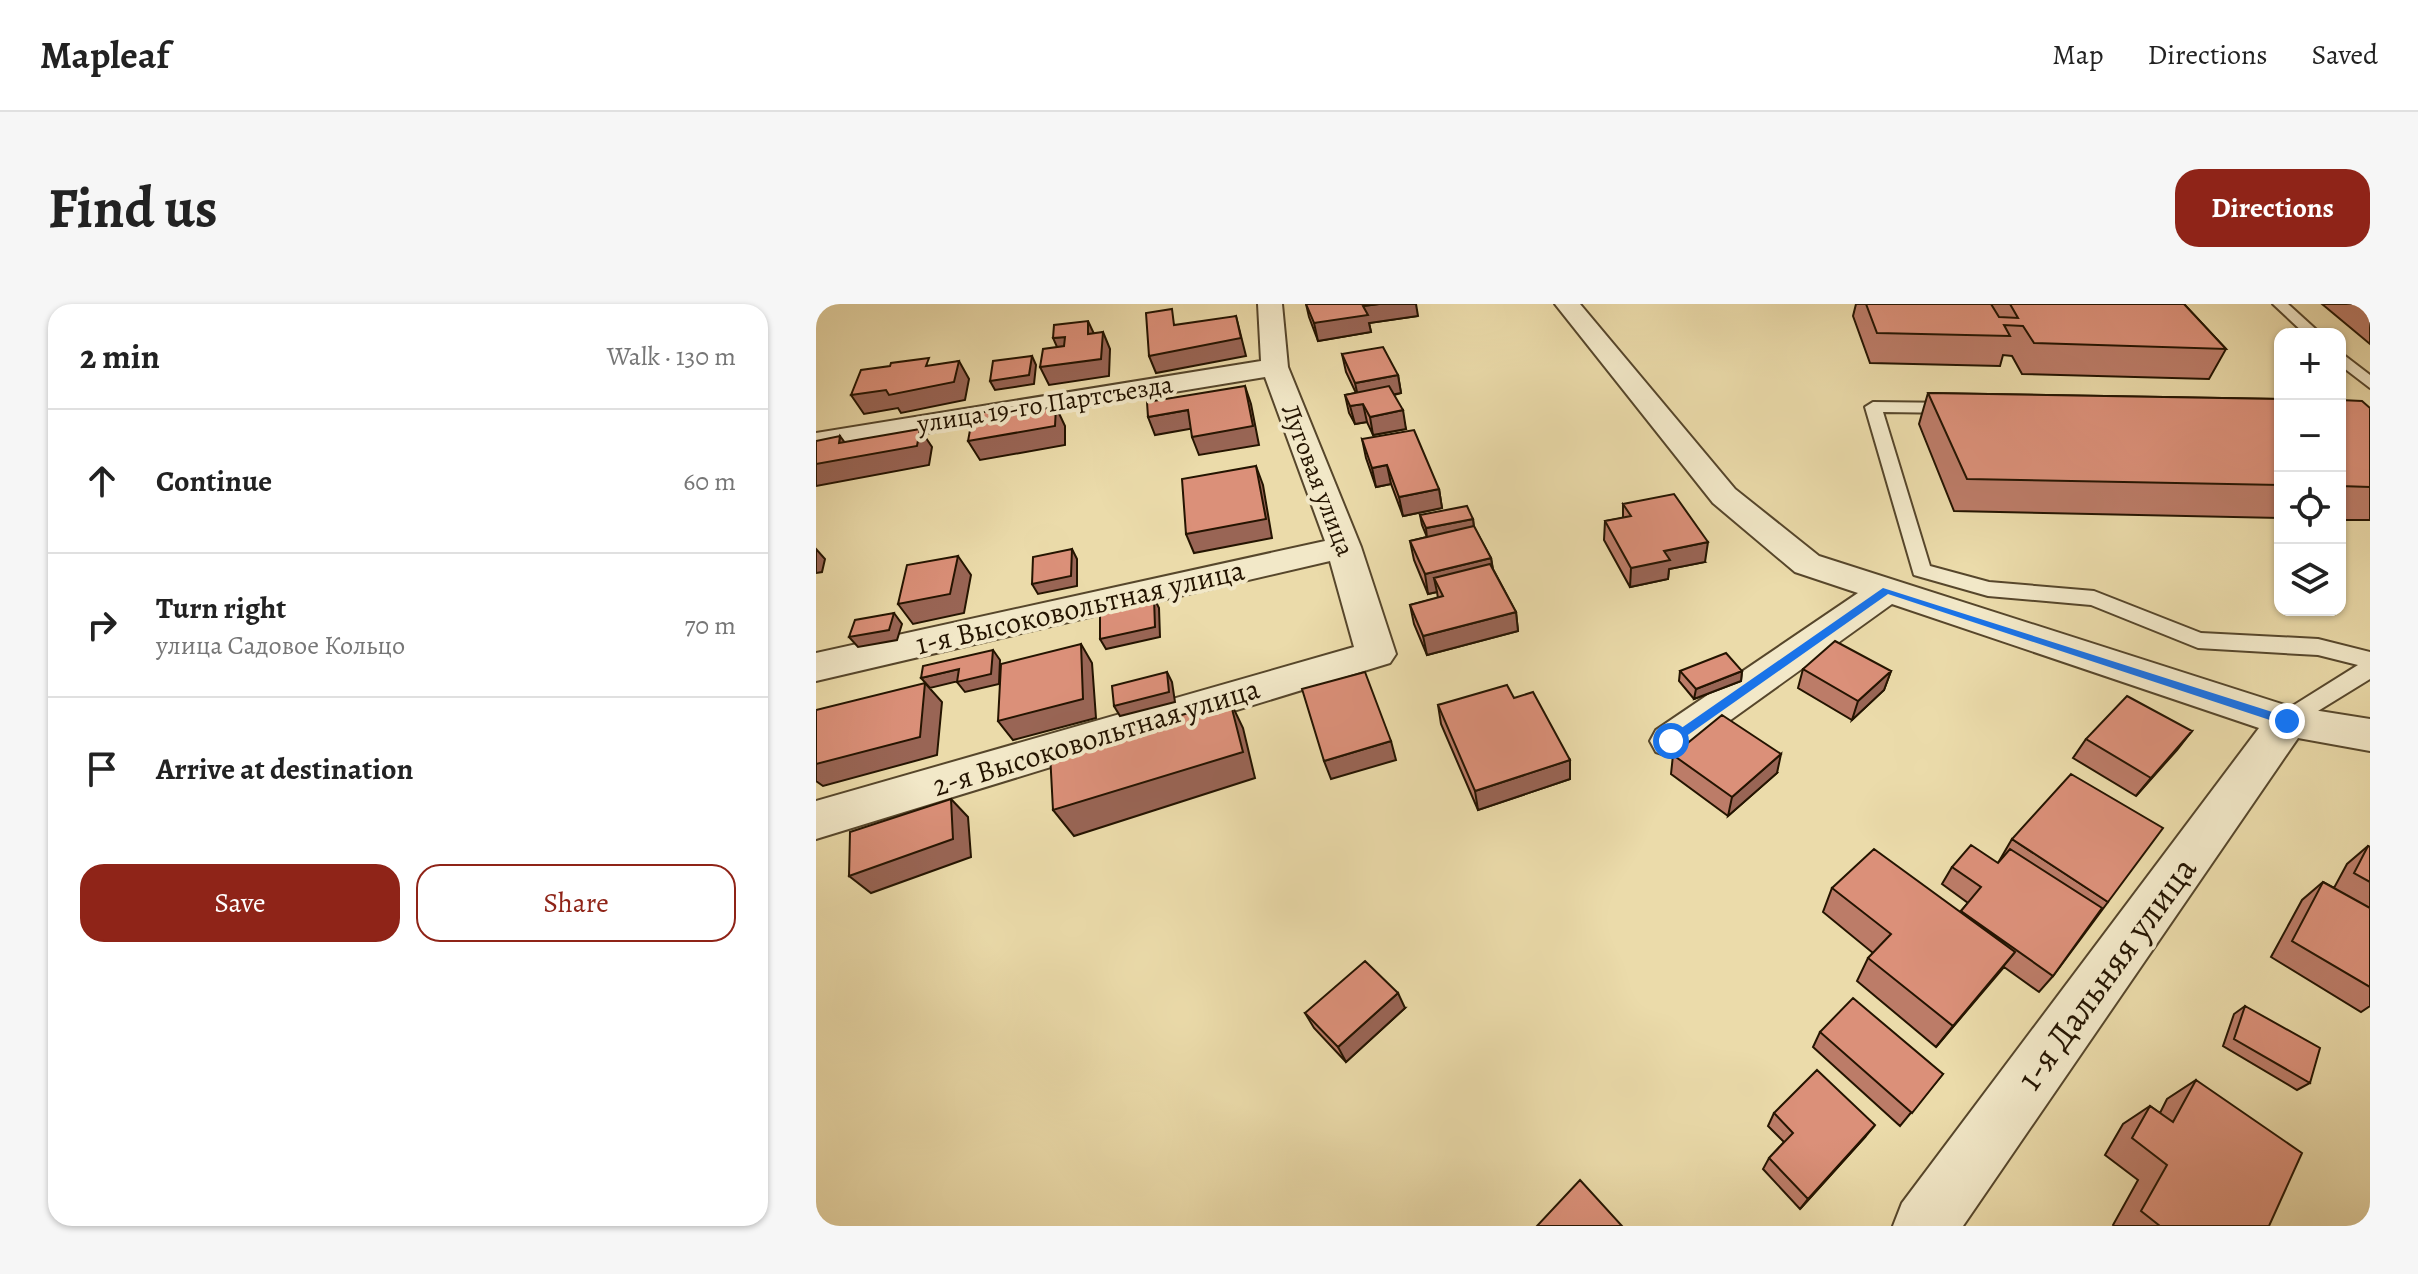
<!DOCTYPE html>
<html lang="en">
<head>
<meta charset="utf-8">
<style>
  body { margin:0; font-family:Alegreya,serif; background:#f6f6f6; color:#222 }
  .controls { position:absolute; right:24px; top:24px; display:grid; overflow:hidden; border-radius:16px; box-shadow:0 2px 6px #0004 }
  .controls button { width:72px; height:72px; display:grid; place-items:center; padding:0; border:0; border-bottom:2px solid #e0e0e0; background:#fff; color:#222; font:40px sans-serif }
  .stop { position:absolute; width:24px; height:24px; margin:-18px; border:6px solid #1a73e8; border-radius:50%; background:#fff }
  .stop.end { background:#1a73e8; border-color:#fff; box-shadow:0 2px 8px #0008 }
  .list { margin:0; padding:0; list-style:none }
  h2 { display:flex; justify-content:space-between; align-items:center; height:104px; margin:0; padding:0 32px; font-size:34px }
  h2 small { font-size:26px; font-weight:400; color:#767676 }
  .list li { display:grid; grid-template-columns:52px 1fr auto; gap:24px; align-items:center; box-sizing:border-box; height:144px; padding:0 32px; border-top:2px solid #e0e0e0 }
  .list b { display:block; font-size:30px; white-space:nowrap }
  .list p { margin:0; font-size:26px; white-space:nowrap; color:#767676 }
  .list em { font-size:26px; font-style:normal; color:#767676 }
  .actions { display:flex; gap:16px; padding:24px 32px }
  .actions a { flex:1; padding:18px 0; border:2px solid #8f2418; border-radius:24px; text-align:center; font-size:28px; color:#8f2418 }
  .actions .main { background:#8f2418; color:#fff }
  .icon { flex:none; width:44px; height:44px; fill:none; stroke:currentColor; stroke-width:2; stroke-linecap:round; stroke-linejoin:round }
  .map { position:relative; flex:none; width:1554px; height:922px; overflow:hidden; border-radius:24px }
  header { display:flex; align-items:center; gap:48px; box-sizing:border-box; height:112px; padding:0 40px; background:#fff; border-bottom:2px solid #e0e0e0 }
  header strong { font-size:38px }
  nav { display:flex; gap:44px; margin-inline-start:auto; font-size:28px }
  .intro { display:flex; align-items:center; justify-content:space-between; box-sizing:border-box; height:192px; padding:0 48px }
  h1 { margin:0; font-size:56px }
  .button { padding:20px 36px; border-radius:24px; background:#8f2418; color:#fff; font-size:28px; font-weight:700 }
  main { display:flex; gap:48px; padding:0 48px }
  aside { flex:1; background:#fff; border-radius:24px; box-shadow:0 2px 6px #0004 }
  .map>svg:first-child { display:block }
</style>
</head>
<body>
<header>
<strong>Mapleaf</strong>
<nav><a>Map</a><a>Directions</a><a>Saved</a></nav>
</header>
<div class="intro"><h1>Find us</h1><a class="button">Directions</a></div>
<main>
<aside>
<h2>2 min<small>Walk · 130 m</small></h2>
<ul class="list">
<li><svg class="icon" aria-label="ahead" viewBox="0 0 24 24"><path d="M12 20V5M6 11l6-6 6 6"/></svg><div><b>Continue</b></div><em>60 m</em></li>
<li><svg class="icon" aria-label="right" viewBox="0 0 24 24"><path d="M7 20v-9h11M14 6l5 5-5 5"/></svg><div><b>Turn right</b><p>улица Садовое Кольцо</p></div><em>70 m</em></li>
<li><svg class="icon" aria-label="arrive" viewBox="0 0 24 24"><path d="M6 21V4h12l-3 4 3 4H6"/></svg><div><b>Arrive at destination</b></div></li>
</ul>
<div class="actions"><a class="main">Save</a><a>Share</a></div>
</aside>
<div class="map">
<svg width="1554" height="922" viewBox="0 0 1554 922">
  <rect width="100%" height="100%" fill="#ebdbaa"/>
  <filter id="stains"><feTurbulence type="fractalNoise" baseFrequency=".0025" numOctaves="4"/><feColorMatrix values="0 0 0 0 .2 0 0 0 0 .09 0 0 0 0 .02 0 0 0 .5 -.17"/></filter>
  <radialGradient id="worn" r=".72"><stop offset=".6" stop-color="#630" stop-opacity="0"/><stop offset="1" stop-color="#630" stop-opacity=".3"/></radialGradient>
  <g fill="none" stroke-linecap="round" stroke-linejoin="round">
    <defs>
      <path id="lane" d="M1457 0H1472L1505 30H1489Z
        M1524 48 1554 71V84L1524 61Z
        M1057 98 1140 99 1148 104 1140 109 1067 108 1114 262 1173 278 1278 287 1385 329 1502 335 1554 348V375L1471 426 1462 423 1459 417 1462 411 1542 361 1502 351 1382 344 1275 301 1172 292 1098 271 1049 103Z"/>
      <path id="street" d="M442 0H466L472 63 545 243 580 350 574 359 0 535V497L538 343 514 257 0 377V349L509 237 449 73 0 147V129L445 57Z
        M739 0H764L919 185 1003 252 1472 402 1554 415V447L1482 434 1147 922H1077L1086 899 1443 424 1076 300 870 448 855 453 840 448 834 437 840 426 1042 289 979 268 897 199Z"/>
    </defs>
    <use href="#lane" stroke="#56462b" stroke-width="4"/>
    <use href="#street" stroke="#56462b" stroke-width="4"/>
    <use href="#lane" fill="#f2e8c8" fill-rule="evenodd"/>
    <use href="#street" fill="#f2e8c8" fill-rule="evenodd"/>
  </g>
  <path fill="#bc7c68" stroke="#241401" stroke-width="2" d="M490 0 602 12 553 19 555 28 502 37 493 13Z
    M1040 0H1368L1410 45 1393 75 1206 70 1196 52 1187 51 1184 62 1054 59 1037 12Z
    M1506 0H1554V40Z
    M526 50 582 71 585 89 578 91 590 125 557 131 551 118 539 120 533 109 529 91 540 89 530 68Z
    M1112 89 1464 95V214L1138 207 1103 120Z
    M1524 96 1554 104V216H1524Z
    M546 135 623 185 626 204 587 212 575 180 560 183 550 154Z
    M807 200 889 258 853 265 852 275 814 283 788 236 789 217 807 214Z
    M604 211 657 215 658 223 675 254 677 265 700 308 702 327 611 351 598 320 594 301 622 294 621 288 612 290 598 256 594 237 611 233 606 221Z
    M987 365 1075 367 1068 386 1036 416 982 384Z
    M864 367H926L925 377 878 395 863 377Z
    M698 394 754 456V475L662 506 625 420 622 401Z
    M1376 427 1320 492 1257 454 1270 435Z
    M857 451 961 469 912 512 855 470Z
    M1196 535 1292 598 1237 672 1223 688 1188 663 1120 743 1041 677 1052 654 1057 649 1007 608 1016 584 1144 608 1152 599 1126 580 1136 563 1182 559Z
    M1552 542 1554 543V702L1545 708 1455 653 1486 596 1507 578 1518 584 1531 560Z
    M1429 702 1494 779 1481 786 1407 742 1418 710Z
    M589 704 530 758 498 724 489 709Z
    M1004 728 1127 770 1084 822 997 743Z
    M1380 776 1453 922H1298L1297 921 1322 876 1289 851 1307 820 1334 802 1344 809 1351 795Z
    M958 809 1049 833 984 905 947 865 953 854 968 838 952 822Z"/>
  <path fill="#996555" stroke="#241401" stroke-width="2" d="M563 0H600L602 12 553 19 555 28 502 37 498 19 547 2Z
    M420 12 430 52 340 69 333 52Z
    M272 17 280 34 272 30Z
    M287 28 294 45 293 72 233 81 224 63Z
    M249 33 257 50 245 52 237 34Z
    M216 52 220 61 218 80 179 86 174 77Z
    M143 57 153 75 149 96 85 109 82 104 48 110 35 91Z
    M582 71 585 89 543 97 539 79Z
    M429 82 435 100 443 141 383 151 376 133Z
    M547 100 551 118 539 120 534 102Z
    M240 103 249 122V141L164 156 152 137Z
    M372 106 379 124 339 131 332 113Z
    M587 106 590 125 557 131 554 113Z
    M104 125 116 143 113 161 0 182V160L23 139 24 132 38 151Z
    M571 161 575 180 560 183 556 164Z
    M440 162 447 181 456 234 378 249 370 230Z
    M623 185 626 204 587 212 583 193Z
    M657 215 658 225 611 234 610 224Z
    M892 238 889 258 853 265 852 275 814 283 815 264 848 247Z
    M0 245 9 255 6 268 0 269Z
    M256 245 261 255V282L222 290 216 280Z
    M142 252 155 271 148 309 97 320 82 300Z
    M675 254 678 274H618L621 288 612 290 609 270Z
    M338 294 343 304 344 333 290 345 284 335Z
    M700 308 702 327 611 351 607 332Z
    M78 309 86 320 81 336 42 343 33 333Z
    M265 340 276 359 280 414 197 436 182 417Z
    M177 346 184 356 183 380 149 388 141 378Z
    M143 365 151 375 114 384 105 374Z
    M926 367 925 377 878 395 880 385Z
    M1075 367 1068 386 1036 416 1042 397Z
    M351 368 356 378 359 398 304 412 298 402Z
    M109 379 126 398 121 451 7 482 0 477V460Z
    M414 397 427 424 439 474 258 532 237 506Z
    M1376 427 1361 446 1320 492 1335 474Z
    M575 437 580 456 515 475 508 457Z
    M965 450 961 469 912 512 916 493Z
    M754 456V475L662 506 659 487Z
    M135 495 152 513 155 553 55 589 33 572Z
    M1199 648 1181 670 1120 743 1137 722Z
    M582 689 589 704 530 758 522 743Z
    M1059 821 1049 833 984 905 992 895Z"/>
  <path fill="#db9079" stroke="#241401" stroke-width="2" d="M490 0H563L547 2 552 11 498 19Z
    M1050 0H1175L1183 13 1202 14 1194 0H1368L1410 45 1218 39 1207 22 1188 21 1194 32 1061 29Z
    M356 5 358 21 420 12 425 34 333 52 330 9Z
    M272 17V30L287 28 285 55 224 63 227 45 248 42 249 33 237 34 238 21Z
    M567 43 582 71 539 79 526 50Z
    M216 52 213 71 174 77 177 57Z
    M113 54 110 62 143 57 138 78 73 91 70 86 35 91 45 66 74 62 75 59Z
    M429 82 437 122 376 133 372 106 332 113 331 98Z
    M573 82 587 106 554 113 547 100 534 102 529 91Z
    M1112 89 1464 95V181L1151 175Z
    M1524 96 1546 97 1554 104V183L1524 182Z
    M199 103 203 109 240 103 239 122 152 137 157 110Z
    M104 125 101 142 0 160V137L24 132 23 139Z
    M598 126 623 185 583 193 571 161 556 164 546 135Z
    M440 162 450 215 370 230 366 175Z
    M858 190 892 238 848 247 854 256 815 264 789 217 815 212 807 200Z
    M651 202 657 215 610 224 604 211Z
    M658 222 675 254 609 270 594 237Z
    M256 245 255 272 216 280 217 253Z
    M142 252 134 290 82 300 91 261Z
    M674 260 700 308 607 332 594 301 627 292 618 274Z
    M338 294 339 323 284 335V305Z
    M78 309 73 326 33 333 39 316Z
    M1019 337 1075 367 1042 397 987 365Z
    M265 340 267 395 182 417 185 360Z
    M177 346 175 370 141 378 143 365 105 374 107 362Z
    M910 349 926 367 880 385 864 367Z
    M351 368 353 388 298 402 296 382Z
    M549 368 575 437 508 457 486 385Z
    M109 379 104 433 0 460V406Z
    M691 381 698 394 717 388 754 456 659 487 622 401Z
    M1311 392 1376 427 1335 474 1270 435Z
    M414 397 427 448 237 506 234 449Z
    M906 411 965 450 916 493 857 451Z
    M1255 470 1347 524 1292 598 1196 535Z
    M135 495 137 535 33 572 34 528Z
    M1155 541 1182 559 1194 545 1286 604 1237 672 1145 607 1165 583 1136 563Z
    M1552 542 1554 543V578L1538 569Z
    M1058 545 1199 648 1137 722 1052 654 1075 630 1016 584Z
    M1507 578 1554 604V683L1476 637Z
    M549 657 582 689 522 743 489 709Z
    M1037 694 1127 770 1096 809 1004 728Z
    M1429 702 1504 744 1494 779 1418 735Z
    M1001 766 1059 821 992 895 953 854 977 829 958 809Z
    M1380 776 1486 849 1453 922H1344L1325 907 1351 861 1316 834 1334 802 1357 818Z
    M764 876 806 922H721Z"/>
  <path fill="#1a73e8" d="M1067 284 1475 414 1477 417 1466 420 1072 290 859 440H851V434Z"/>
  <g text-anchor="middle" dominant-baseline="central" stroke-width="8" stroke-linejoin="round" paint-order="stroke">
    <g font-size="26" fill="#241401" stroke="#f2e8c8">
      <text transform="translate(229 100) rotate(-9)">улица 19-го Партсъезда</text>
      <text transform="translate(502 176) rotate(69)">Луговая улица</text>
    </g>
    <g font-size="30" fill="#241401" stroke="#f2e8c8">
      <text transform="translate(264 303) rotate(-13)">1-я Высоковольтная улица</text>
      <text transform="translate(280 433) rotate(-17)">2-я Высоковольтная улица</text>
    </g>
    <g font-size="36" fill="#241401" stroke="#f2e8c8">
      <text transform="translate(1290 669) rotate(-54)">1-я Дальняя улица</text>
    </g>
  </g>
  <rect width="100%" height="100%" filter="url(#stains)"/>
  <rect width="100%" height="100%" fill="url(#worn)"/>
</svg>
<div class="controls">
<button>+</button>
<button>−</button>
<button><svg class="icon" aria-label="locate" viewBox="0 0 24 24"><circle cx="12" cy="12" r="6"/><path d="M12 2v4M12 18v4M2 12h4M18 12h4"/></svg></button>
<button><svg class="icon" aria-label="layers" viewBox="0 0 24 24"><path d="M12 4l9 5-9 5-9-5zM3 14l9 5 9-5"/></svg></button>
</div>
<div class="stop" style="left:855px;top:437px"></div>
<div class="stop end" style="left:1471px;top:417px"></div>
</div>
</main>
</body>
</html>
